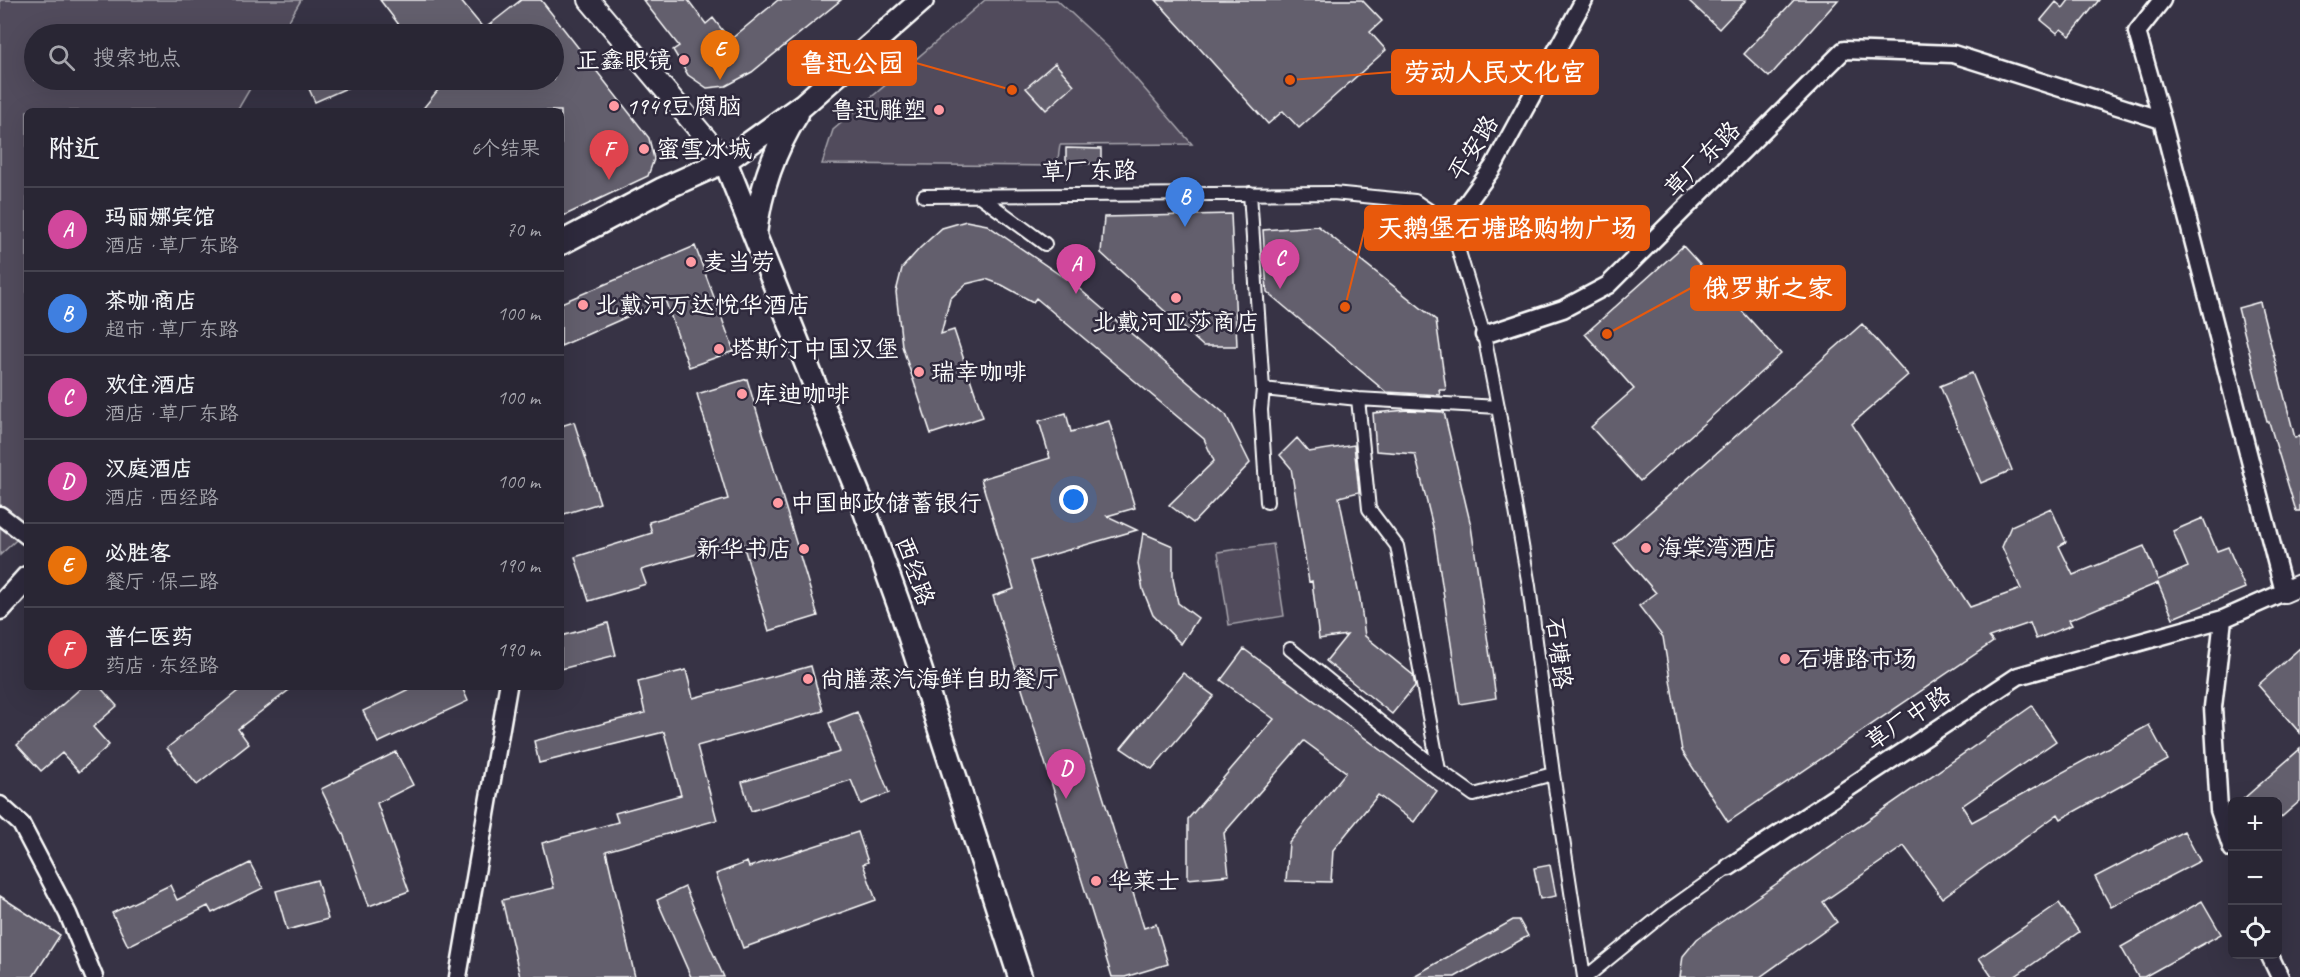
<!DOCTYPE html>
<html lang="zh">
<head>
<meta charset="utf-8">
<style>
  body { margin:0; font-family:Caveat,"LXGW WenKai TC",sans-serif; background:#353240; color:#f1f3f6 }
  .controls { position:absolute; right:18px; bottom:18px; display:grid; overflow:hidden; border-radius:9px; box-shadow:0 6px 24px #0002 }
  .controls button { width:54px; height:54px; display:grid; place-items:center; padding:0; border:0; border-bottom:2px solid #45434f; background:#292634; color:#f1f3f6; font:30px sans-serif }
  .you { position:absolute; left:1074px; top:500px; width:21px; height:21px; margin:-15px; border:4px solid #fff; border-radius:50%; background:#1a73e8; box-shadow:0 0 0 9px #1a73e833 }
  .badge { display:grid; place-items:center; width:39px; height:39px; border-radius:50%; background:#ff9aa2; color:#fff; font-size:20px; font-weight:700 }
  .pin { position:absolute; translate:-50% -50px; filter:drop-shadow(0 2px 3px #0008) }
  .pin::after { content:''; position:absolute; top:32px; width:21px; height:18px; background:inherit; clip-path:polygon(0 0,100% 0,50% 100%) }
  .list { margin:0; padding:0; list-style:none }
  h2 { display:flex; justify-content:space-between; align-items:center; height:78px; margin:0; padding:0 24px; font-size:26px }
  h2 small { font-size:20px; font-weight:400; color:#a5a5ac }
  .list li { display:grid; grid-template-columns:39px 1fr auto; gap:18px; align-items:center; box-sizing:border-box; height:84px; padding:0 24px; border-top:2px solid #45434f }
  .list b { display:block; font-size:22px; white-space:nowrap }
  .list p { margin:0; font-size:20px; white-space:nowrap; color:#a5a5ac }
  .list em { font-size:20px; font-style:normal; color:#a5a5ac }
  .icon { flex:none; width:33px; height:33px; fill:none; stroke:currentColor; stroke-width:2; stroke-linecap:round; stroke-linejoin:round }
  .map { position:relative; flex:none; width:2300px; height:977px; overflow:hidden }
  .search { position:absolute; background:#292634; box-shadow:0 6px 24px #0002; left:24px; top:24px; width:540px; height:66px; display:flex; align-items:center; gap:15px; box-sizing:border-box; padding:0 21px; border-radius:33px; color:#a5a5ac; font-size:22px }
  .panel { position:absolute; background:#292634; box-shadow:0 6px 24px #0002; left:24px; top:108px; width:540px; height:582px; border-radius:9px }
  .map>svg:first-child { display:block }
</style>
</head>
<body>
<div class="map">
<svg width="2300" height="977" viewBox="0 0 2300 977">
  <rect width="100%" height="100%" fill="#373345"/>
  <filter id="ink" filterUnits="userSpaceOnUse"><feTurbulence type="fractalNoise" baseFrequency=".0167" numOctaves="2"/><feDisplacementMap in="SourceGraphic" scale="12" xChannelSelector="R" yChannelSelector="G"/><feConvolveMatrix kernelMatrix="1 2 1 2 8 2 1 2 1" color-interpolation-filters="sRGB"/></filter>
  <g filter="url(#ink)">
    <path fill="#514c5c" stroke="#a8a6ae" stroke-width="1.5" d="M0 0H301L281 34H34V80H255L237 111H27V530L0 555Z
      M985 0H1057L1111 50 1192 144 1060 145 1057 166 822 164 833 130Z
      M1273 544 1284 616 1229 625 1218 552Z"/>
    <path fill="#635f6d" stroke="#fff" stroke-width="1.5" d="M380 0H460L484 29 521 0H541L649 138 654 159 648 176 561 217V111H421L446 80H554V34H406Z
      M643 0H688L706 24 713 18 730 40 778 0H841L752 72 726 86 707 88 688 75 673 50 679 46Z
      M1156 0H1362L1382 21 1370 32 1386 50 1299 128 1283 111 1268 124Z
      M1688 0H1746L1719 29Z
      M1794 0H1838L1769 77 1744 54Z
      M2069 0H2099L2070 36 2061 29 2057 33 2041 20 2056 2 2063 8Z
      M1055 63 1074 85 1046 110 1026 88Z
      M305 80H365L315 102Z
      M1066 148 1101 149V164L1066 163Z
      M1231 214 1237 346H1203L1101 253 1104 217Z
      M966 221 987 225 1076 286 1226 415 1250 463 1193 523 1169 505 1214 461 1204 439 1036 298 1033 302 1002 285 986 279 966 284 950 299 941 334 954 330 983 417 931 434 902 346 896 292 902 268 920 248 942 228Z
      M1318 226 1436 320 1446 390H1439L1440 395 1386 392 1267 292 1263 230Z
      M695 246 734 351 689 367 665 300 561 346V303Z
      M1683 246 1781 354 1640 481 1591 427 1634 389 1585 334Z
      M2260 302 2295 438 2300 436V511H2296L2269 422H2267L2238 308Z
      M1862 324 1908 375 1852 424 1970 607 2021 589 2002 547 2011 526 2051 508 2066 542 2059 546 2073 575 2144 546 2158 580 2188 567 2173 531 2203 518 2217 551 2228 547 2245 588 2173 618 2158 583 2069 620 2072 625 2036 639 2030 623 1989 637 1993 642 1728 822 1682 751 1663 637 1639 606 1656 593 1614 544Z
      M1972 373 2012 470 1981 483 1940 386Z
      M747 379 818 616 769 631 742 541 641 570 646 584 589 601 575 557 652 533 649 522 728 499 697 394Z
      M1407 410 1444 412 1471 526 1496 698 1460 704 1434 531 1415 454 1376 451 1373 413Z
      M1066 413 1071 432 1109 421 1135 508 1107 516 1137 530 1030 561 1144 928 1156 924 1168 964 1125 977H1112L993 596 1014 589 981 479 1050 458 1039 421Z
      M574 422 600 503 561 515V426Z
      M1297 438 1309 452 1354 445 1359 492 1339 497 1360 599 1365 636 1413 675 1415 686 1392 714 1326 661 1347 635 1319 639 1312 581 1309 582 1291 468 1280 455Z
      M1143 533 1173 546V579L1178 603 1198 618 1181 644 1153 615 1143 590 1138 564Z
      M608 623 616 655 561 669V636Z
      M2300 648V733L2258 685Z
      M1244 649 1437 791 1414 822 1378 795 1333 850 1331 882 1286 881 1289 843 1346 772 1304 741 1224 833 1229 875 1188 879V819L1274 719 1221 680Z
      M811 666 823 711 697 746 717 820 606 851 635 977H520L502 900 554 888 542 843 618 822 615 813 681 795 664 732 539 763 534 741 645 713 638 682 686 670 693 698Z
      M1183 673 1214 696 1152 769 1121 748Z
      M82 687H100L117 706 93 727 109 745 79 772 62 753 41 771 17 745Z
      M243 687H293L238 729 249 744 197 785 167 748Z
      M413 687H462L468 701 378 743 363 711Z
      M2032 706 2056 741 1962 806 1972 822 2149 725 2168 760 2061 819 2058 814 1942 898 1904 846 1823 902 1837 922 1760 977H1680L1683 956 1697 939Z
      M857 712 889 793 861 804 851 780 751 811 742 782 840 752 829 723Z
      M2300 749V801L2277 821V801H2241Z
      M396 752 413 785 377 803 409 891 369 906 344 836 321 789Z
      M2184 831 2200 861 2111 907 2095 877Z
      M858 832 868 862 863 864 876 900 743 948 716 874 747 862 749 867Z
      M250 863 263 888 212 913 208 906 128 946 112 913 170 885 177 900Z
      M1550 865 1556 896 1540 899 1534 868Z
      M317 880 328 919 287 930 276 891Z
      M685 887 712 951 724 977H691L657 900Z
      M0 896 60 935 33 977H0Z
      M2202 901 2221 934 2144 977H2138L2121 947Z
      M2059 903 2079 932 2014 977H1992L1979 958Z
      M1513 920H1519L1528 936 1455 977H1412Z"/>
    <g fill="none" stroke-linecap="round" stroke-linejoin="round">
      <defs>
        <path id="pedestrian" d="M1250 193 1263 389 1261 410 1267 502
          M924 196 1333 193 1415 201 1451 225 1484 335 1498 407 1529 586 1553 774 1584 977
          M981 197 1045 244
          M1263 389 1358 399 1369 509 1397 546 1439 770
          M1358 399 1498 407
          M1290 649 1439 770 1474 795 1553 774
          M1586 977 1667 911 1729 867"/>
        <path id="minor" d="M1451 225 1493 167 1584 0
          M1484 335 1563 309 1608 285 1844 50 1953 54 2162 120
          M0 515 27 536
          M2223 619 2213 707 2219 810 2232 849
          M0 805 21 824 68 914 94 977
          M1729 867 2018 676 2223 619 2284 592 2162 120 2137 32 2162 0
          M2269 954 2280 977
          M458 977 508 687"/>
        <path id="tertiary" d="M589 0 725 161
          M2284 592 2300 585"/>
        <path id="secondary" d="M725 161 861 500 904 619 1020 977
          M755 234C760 191 774 150 797 114
          M561 243 663 189 725 161 803 105 922 0
          M0 608 27 578"/>
      </defs>
      <use href="#pedestrian" stroke="#fff" stroke-width="16"/>
      <use href="#minor" stroke="#fff" stroke-width="21"/>
      <use href="#tertiary" stroke="#fff" stroke-width="24"/>
      <use href="#secondary" stroke="#fff" stroke-width="27"/>
      <use href="#pedestrian" stroke="#2f2a3d" stroke-width="12"/>
      <use href="#minor" stroke="#2f2a3d" stroke-width="16"/>
      <use href="#tertiary" stroke="#2f2a3d" stroke-width="20"/>
      <use href="#secondary" stroke="#2f2a3d" stroke-width="22"/>
    </g>
  </g>
  <g fill="#ff9aa2" stroke="#2f2a3d" stroke-width="2">
    <circle cx="684" cy="60" r="6"/>
    <circle cx="614" cy="106" r="6"/>
    <circle cx="939" cy="110" r="6"/>
    <circle cx="644" cy="149" r="6"/>
    <circle cx="691" cy="262" r="6"/>
    <circle cx="1176" cy="298" r="6"/>
    <circle cx="583" cy="305" r="6"/>
    <circle cx="719" cy="349" r="6"/>
    <circle cx="919" cy="372" r="6"/>
    <circle cx="742" cy="394" r="6"/>
    <circle cx="778" cy="503" r="6"/>
    <circle cx="1646" cy="548" r="6"/>
    <circle cx="804" cy="549" r="6"/>
    <circle cx="1785" cy="659" r="6"/>
    <circle cx="808" cy="679" r="6"/>
    <circle cx="1096" cy="881" r="6"/>
  </g>
  <g text-anchor="middle" dominant-baseline="central" stroke-width="5" stroke-linejoin="round" paint-order="stroke">
    <g font-size="24" fill="#fff" stroke="#2f2a3d" text-anchor="start">
      <text x="672" y="60" text-anchor="end">正鑫眼镜</text>
      <text x="626" y="106">1949豆腐脑</text>
      <text x="927" y="110" text-anchor="end">鲁迅雕塑</text>
      <text x="656" y="149">蜜雪冰城</text>
      <text x="703" y="262">麦当劳</text>
      <text x="595" y="305">北戴河万达悦华酒店</text>
      <text x="1176" y="322" text-anchor="middle">北戴河亚莎商店</text>
      <text x="731" y="349">塔斯汀中国汉堡</text>
      <text x="931" y="372">瑞幸咖啡</text>
      <text x="754" y="394">库迪咖啡</text>
      <text x="790" y="503">中国邮政储蓄银行</text>
      <text x="1658" y="548">海棠湾酒店</text>
      <text x="792" y="549" text-anchor="end">新华书店</text>
      <text x="1797" y="659">石塘路市场</text>
      <text x="820" y="679">尚膳蒸汽海鲜自助餐厅</text>
      <text x="1108" y="881">华莱士</text>
    </g>
    <g font-size="24" fill="#fff" stroke="#2f2a3d">
      <text transform="translate(1473 148) rotate(-58)">平安路</text>
      <text transform="translate(1702 159) rotate(-45)">草厂东路</text>
      <text transform="translate(1089 171) rotate(-1)">草厂东路</text>
      <text transform="translate(915 571) rotate(70)">西经路</text>
      <text transform="translate(1559 653) rotate(83)">石塘路</text>
      <text transform="translate(1908 718) rotate(-33)">草厂中路</text>
    </g>
  </g>
  <path fill="none" stroke="#e8590c" stroke-width="2" d="M1012 90L916 63M1290 80L1392 72M1345 307L1365 228M1607 334L1691 288"/>
  <g fill="#e8590c" stroke="#2f2a3d" stroke-width="2">
    <circle cx="1012" cy="90" r="6"/>
    <circle cx="1290" cy="80" r="6"/>
    <circle cx="1345" cy="307" r="6"/>
    <circle cx="1607" cy="334" r="6"/>
  </g>
  <g fill="#e8590c" stroke="#e8590c" stroke-width="2">
    <rect x="788" y="41" width="128" height="44" rx="6"/>
    <rect x="1392" y="50" width="206" height="44" rx="6"/>
    <rect x="1365" y="206" width="284" height="44" rx="6"/>
    <rect x="1691" y="266" width="154" height="44" rx="6"/>
  </g>
  <g font-size="26" text-anchor="middle" font-weight="bold" fill="#fff">
    <text x="852" y="72">鲁迅公园</text>
    <text x="1495" y="81">劳动人民文化宫</text>
    <text x="1507" y="237">天鹅堡石塘路购物广场</text>
    <text x="1768" y="297">俄罗斯之家</text>
  </g>
</svg>
<div class="controls">
<button>+</button>
<button>−</button>
<button><svg class="icon" aria-label="locate" viewBox="0 0 24 24"><circle cx="12" cy="12" r="6"/><path d="M12 2v4M12 18v4M2 12h4M18 12h4"/></svg></button>
</div>
<div class="you"></div>
<div class="pin badge" style="left:1076px;top:294px;background:#d1479c">A</div>
<div class="pin badge" style="left:1185px;top:227px;background:#3f7fe0">B</div>
<div class="pin badge" style="left:1280px;top:289px;background:#d1479c">C</div>
<div class="pin badge" style="left:1066px;top:799px;background:#d1479c">D</div>
<div class="pin badge" style="left:720px;top:80px;background:#e8710a">E</div>
<div class="pin badge" style="left:609px;top:180px;background:#e0444e">F</div>
<div class="search"><svg class="icon" aria-label="search" viewBox="0 0 24 24"><circle cx="10" cy="10" r="6"/><path d="M15 15l6 6"/></svg>搜索地点</div>
<section class="panel">
<h2>附近<small>6个结果</small></h2>
<ul class="list">
<li><span class="badge" style="background:#d1479c">A</span><div><b>玛丽娜宾馆</b><p>酒店 · 草厂东路</p></div><em>70 m</em></li>
<li><span class="badge" style="background:#3f7fe0">B</span><div><b>茶咖·商店</b><p>超市 · 草厂东路</p></div><em>100 m</em></li>
<li><span class="badge" style="background:#d1479c">C</span><div><b>欢住·酒店</b><p>酒店 · 草厂东路</p></div><em>100 m</em></li>
<li><span class="badge" style="background:#d1479c">D</span><div><b>汉庭酒店</b><p>酒店 · 西经路</p></div><em>100 m</em></li>
<li><span class="badge" style="background:#e8710a">E</span><div><b>必胜客</b><p>餐厅 · 保二路</p></div><em>190 m</em></li>
<li><span class="badge" style="background:#e0444e">F</span><div><b>普仁医药</b><p>药店 · 东经路</p></div><em>190 m</em></li>
</ul>
</section>
</div>
</body>
</html>
